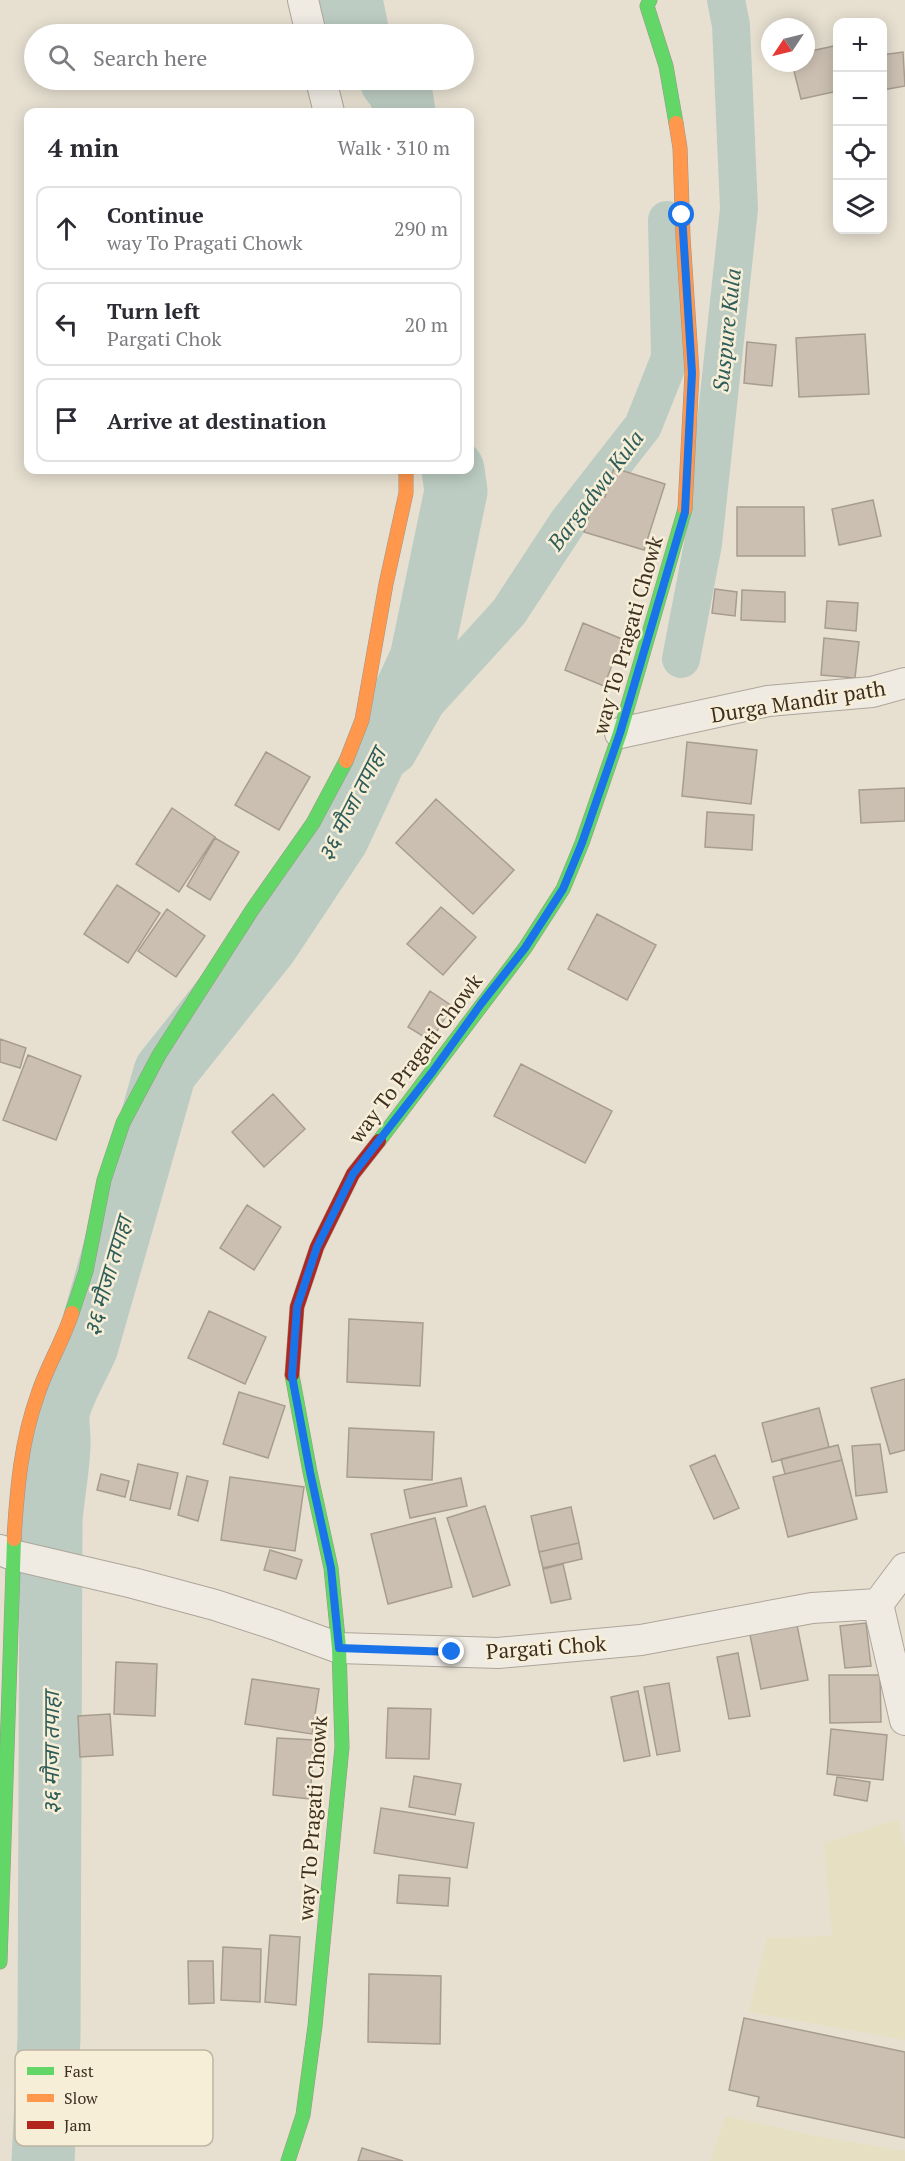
<!DOCTYPE html>
<html lang="en">
<head>
<meta charset="utf-8">
<style>
  body { margin:0; font-family:"PT Serif","Noto Sans Devanagari",serif; background:#f7f7f7; color:#2b2b33 }
  .controls { position:absolute; right:18px; top:18px; display:grid; overflow:hidden; border-radius:12px; box-shadow:0 3px 15px #0003 }
  .controls button { width:54px; height:54px; display:grid; place-items:center; padding:0; border:0; border-bottom:2px solid #e1e1e2; background:#fff; color:#2b2b33; font:30px sans-serif }
  .compass { position:absolute; left:761px; top:18px; width:54px; height:54px; border-radius:50%; background:#fff; box-shadow:0 3px 15px #0003; rotate:235deg }
  .stop { position:absolute; width:18px; height:18px; margin:-14px; border:4px solid #1a73e8; border-radius:50%; background:#fff }
  .stop.end { background:#1a73e8; border-color:#fff; box-shadow:0 2px 6px #0008 }
  .list { margin:0; padding:0; list-style:none }
  h2 { display:flex; justify-content:space-between; align-items:center; height:78px; margin:0; padding:0 24px; font-size:26px }
  h2 small { font-size:20px; font-weight:400; color:#7c7c81 }
  .list li { display:grid; grid-template-columns:39px 1fr auto; gap:18px; align-items:center; box-sizing:border-box; height:84px; margin:0 12px 12px; padding:0 12px; border:2px solid #e1e1e2; border-radius:12px }
  .list b { display:block; font-size:22px; white-space:nowrap }
  .list p { margin:0; font-size:20px; white-space:nowrap; color:#7c7c81 }
  .list em { font-size:20px; font-style:normal; color:#7c7c81 }
  .icon { flex:none; width:33px; height:33px; fill:none; stroke:currentColor; stroke-width:2; stroke-linecap:round; stroke-linejoin:round }
  .map { position:relative; flex:none; width:905px; height:2161px; overflow:hidden }
  .search { position:absolute; background:#fff; box-shadow:0 3px 15px #0003; left:24px; top:24px; width:450px; height:66px; display:flex; align-items:center; gap:15px; box-sizing:border-box; padding:0 21px; border-radius:33px; color:#7c7c81; font-size:22px }
  .panel { position:absolute; background:#fff; box-shadow:0 3px 15px #0003; left:24px; top:108px; width:450px; height:366px; border-radius:12px }
  .map>svg:first-child { display:block }
</style>
</head>
<body>
<div class="map">
<svg width="905" height="2161" viewBox="0 0 905 2161">
  <rect width="100%" height="100%" fill="#e7e0d1"/>
  <path fill="#e6dfc2" d="M898 1819 905 1848V2040L749 2012 767 1938 832 1936 824 1844Z
    M726 2116 815 2136 905 2151V2161H710Z"/>
  <g fill="none" stroke-linecap="round" stroke-linejoin="round">
    <path stroke="#bcccc2" stroke-width="38" d="M681 659 703 544 739 209 731 25 726 0
      M366 777 397 754 426 703 509 612 568 522 643 426 670 358 667 220"/>
    <path stroke="#bcccc2" stroke-width="63" d="M351 0 358 34
      M391 80 401 93 404 112
      M43 2161 49 2038 51 1519C53 1495 58 1471 59 1446 60 1434 56 1421 59 1409 65 1387 78 1367 87 1346L165 1072 267 944 338 837 421 659 456 491 453 470"/>
  </g>
  <path fill="#cbbfb2" stroke="#a89c90" stroke-width="1.5" d="M834 46 838 61V91L801 99 792 63H806V52Z
    M903 52 905 86 882 90V55Z
    M865 334 869 394 799 397 796 338Z
    M747 342 776 345 772 386 744 383Z
    M614 468 665 484 644 550 584 532 596 494 605 497Z
    M873 500 881 536 839 545 832 509Z
    M737 507H804L805 556H737Z
    M715 589 737 592 735 616 712 613Z
    M742 590 785 592V622L741 620Z
    M827 601 858 603 856 631 825 628Z
    M583 623 622 639 604 686 565 670Z
    M824 638 859 642 855 678 821 675Z
    M687 742 757 750 751 804 682 796Z
    M266 752 310 777 279 830 235 805Z
    M905 788V821L861 823 859 790Z
    M436 799 514 870 473 914 396 843Z
    M172 808 215 837 179 892 136 864Z
    M707 812 754 815 752 850 705 847Z
    M215 838 239 852 210 900 187 886Z
    M117 885 160 913 128 963 84 934Z
    M441 907 476 937 443 975 407 944Z
    M167 909 205 936 176 977 138 951Z
    M597 914 656 945 627 1000 568 969Z
    M430 991 452 1006 431 1041 408 1027Z
    M0 1039 26 1048 20 1068 0 1062Z
    M28 1055 81 1076 56 1140 3 1120Z
    M521 1064 612 1111 585 1163 494 1116Z
    M273 1094 305 1129 264 1167 232 1132Z
    M247 1205 281 1227 254 1270 220 1248Z
    M209 1311 266 1337 245 1384 188 1358Z
    M349 1319 423 1323 420 1386 347 1382Z
    M905 1379V1450L890 1454 871 1388Z
    M239 1392 285 1406 268 1458 223 1444Z
    M819 1408 829 1447 772 1462 762 1423Z
    M349 1428 434 1432 432 1480 347 1477Z
    M880 1444 887 1492 856 1496 852 1446Z
    M838 1445 842 1460 785 1474 781 1459Z
    M715 1455 739 1508 714 1519 690 1466Z
    M842 1460 857 1519 788 1537 773 1477Z
    M138 1464 178 1473 170 1509 130 1500Z
    M101 1474 129 1481 125 1497 97 1490Z
    M187 1476 208 1481 198 1521 178 1515Z
    M230 1477 304 1487 295 1551 221 1540Z
    M461 1478 467 1506 410 1518 404 1490Z
    M485 1506 510 1585 473 1597 447 1518Z
    M571 1507 579 1543 539 1552 531 1516Z
    M435 1518 452 1587 388 1604 371 1534Z
    M579 1543 582 1559 543 1568 539 1552Z
    M270 1550 302 1560 296 1579 264 1570Z
    M563 1564 571 1599 551 1603 543 1569Z
    M866 1623 871 1666 845 1668 840 1626Z
    M797 1625 808 1680 761 1689 750 1635Z
    M738 1653 750 1716 729 1719 717 1657Z
    M116 1662 157 1664 155 1716 114 1714Z
    M829 1675H880L881 1722 830 1723Z
    M252 1679 319 1689 312 1734 245 1724Z
    M669 1683 680 1751 657 1755 644 1687Z
    M638 1691 650 1756 624 1761 611 1697Z
    M388 1708 431 1709 429 1759 386 1758Z
    M110 1714 113 1755 80 1757 78 1716Z
    M831 1729 887 1735 883 1780 827 1774Z
    M277 1738 314 1740 310 1799 273 1795Z
    M414 1776 461 1784 455 1815 409 1807Z
    M837 1777 870 1782 867 1801 834 1795Z
    M381 1808 474 1823 467 1868 374 1853Z
    M399 1875 450 1878 448 1906 397 1903Z
    M270 1935 300 1937 296 2005 265 2002Z
    M223 1947 261 1949 260 2002 221 2000Z
    M188 1961H213L214 2003 189 2004Z
    M369 1974 441 1976 440 2044 368 2042Z
    M744 2018 905 2052V2138L757 2106 759 2097 729 2090Z
    M362 2148 403 2161H358Z"/>
  <g fill="none" stroke-linecap="round" stroke-linejoin="round">
    <defs>
      <path id="street" d="M303 0 311 34
        M321 80 329 112
        M620 733 768 701 872 692 905 683
        M0 1550 13 1555 133 1583 215 1605 276 1625 339 1648 498 1653 641 1640 812 1608 878 1604
        M878 1604 905 1720
        M878 1604 905 1568"/>
      <path id="fast" d="M650 0 647 6 666 66 676 123
        M379 1141 525 948 563 889 582 843 620 733 685 509
        M72 1313 86 1271 104 1180 123 1123 159 1055 252 910 313 823 346 761
        M0 1962 14 1539
        M288 2161 303 2115 315 2026 342 1747 339 1648 331 1568 310 1472 292 1375"/>
      <path id="slow" d="M676 123 680 148 683 237 692 373 685 509
        M346 761 362 720 386 584 406 493V470
        M14 1539C17 1489 21 1441 38 1394 47 1366 63 1341 72 1313"/>
      <path id="jam" d="M292 1375 297 1307 317 1247 353 1174 379 1141"/>
    </defs>
    <use href="#street" stroke="#ada599" stroke-width="32"/>
    <use href="#fast" stroke="#9c958a" stroke-width="15"/>
    <use href="#slow" stroke="#9c958a" stroke-width="15"/>
    <use href="#jam" stroke="#9c958a" stroke-width="15"/>
    <use href="#street" stroke="#efebe3" stroke-width="30"/>
    <use href="#fast" stroke="#63d668" stroke-width="14"/>
    <use href="#slow" stroke="#ff974d" stroke-width="14"/>
    <use href="#jam" stroke="#b3261e" stroke-width="14"/>
  </g>
  <g fill="none" stroke-linecap="round" stroke-linejoin="round">
    <path stroke="#1a73e8" stroke-width="8" d="M452 1652 339 1648 331 1568 310 1472 292 1376 297 1307 317 1247 353 1174 433 1071 481 1004 525 948 563 889 582 843 620 733 685 512 692 373 682 215"/>
  </g>
  <g text-anchor="middle" dominant-baseline="central" stroke-width="5" stroke-linejoin="round" paint-order="stroke">
    <g font-size="21" fill="#3d2e20" stroke="#f7eed8">
      <text transform="translate(627 635) rotate(-74)">way To Pragati Chowk</text>
      <text transform="translate(798 701) rotate(-9)">Durga Mandir path</text>
      <text transform="translate(415 1058) rotate(-53)">way To Pragati Chowk</text>
      <text transform="translate(546 1647) rotate(-4)">Pargati Chok</text>
      <text transform="translate(312 1818) rotate(-86)">way To Pragati Chowk</text>
    </g>
    <g font-size="22" font-style="italic" fill="#2f5d5a" stroke="#f7eed8">
      <text transform="translate(726 330) rotate(-84)">Suspure Kula</text>
      <text transform="translate(595 490) rotate(-53)">Bargadwa Kula</text>
      <text transform="translate(351 804) rotate(-63)">३६ मौजा तपाहा</text>
      <text transform="translate(107 1276) rotate(-74)">३६ मौजा तपाहा</text>
      <text transform="translate(50 1753) rotate(-90)">३६ मौजा तपाहा</text>
    </g>
  </g>
  <rect x="15" y="2050" width="198" height="96" rx="9" fill="#f7eed8" stroke="#bfb4a1" stroke-width="1.5"/>
  <rect x="27" y="2067" width="27" height="8" fill="#63d668"/>
  <rect x="27" y="2094" width="27" height="8" fill="#ff974d"/>
  <rect x="27" y="2121" width="27" height="8" fill="#b3261e"/>
  <g font-size="16" fill="#3d2e20">
    <text x="64" y="2077">Fast</text>
    <text x="64" y="2104">Slow</text>
    <text x="64" y="2131">Jam</text>
  </g>
</svg>
<div class="controls">
<button>+</button>
<button>−</button>
<button><svg class="icon" aria-label="locate" viewBox="0 0 24 24"><circle cx="12" cy="12" r="6"/><path d="M12 2v4M12 18v4M2 12h4M18 12h4"/></svg></button>
<button><svg class="icon" aria-label="layers" viewBox="0 0 24 24"><path d="M12 4l9 5-9 5-9-5zM3 14l9 5 9-5"/></svg></button>
</div>
<svg class="compass" viewBox="-18 -18 36 36"><path d="M0-13l5 13h-10z" fill="#e53935"/><path d="M0 13l5-13h-10z" fill="#7c7c81"/></svg>
<div class="stop" style="left:682px;top:215px"></div>
<div class="stop end" style="left:452px;top:1652px"></div>
<div class="search"><svg class="icon" aria-label="search" viewBox="0 0 24 24"><circle cx="10" cy="10" r="6"/><path d="M15 15l6 6"/></svg>Search here</div>
<section class="panel">
<h2>4 min<small>Walk · 310 m</small></h2>
<ul class="list">
<li><svg class="icon" aria-label="ahead" viewBox="0 0 24 24"><path d="M12 20V5M6 11l6-6 6 6"/></svg><div><b>Continue</b><p>way To Pragati Chowk</p></div><em>290 m</em></li>
<li><svg class="icon" aria-label="left" viewBox="0 0 24 24"><path d="M17 20v-9H6M10 6l-5 5 5 5"/></svg><div><b>Turn left</b><p>Pargati Chok</p></div><em>20 m</em></li>
<li><svg class="icon" aria-label="arrive" viewBox="0 0 24 24"><path d="M6 21V4h12l-3 4 3 4H6"/></svg><div><b>Arrive at destination</b></div></li>
</ul>
</section>
</div>
</body>
</html>
